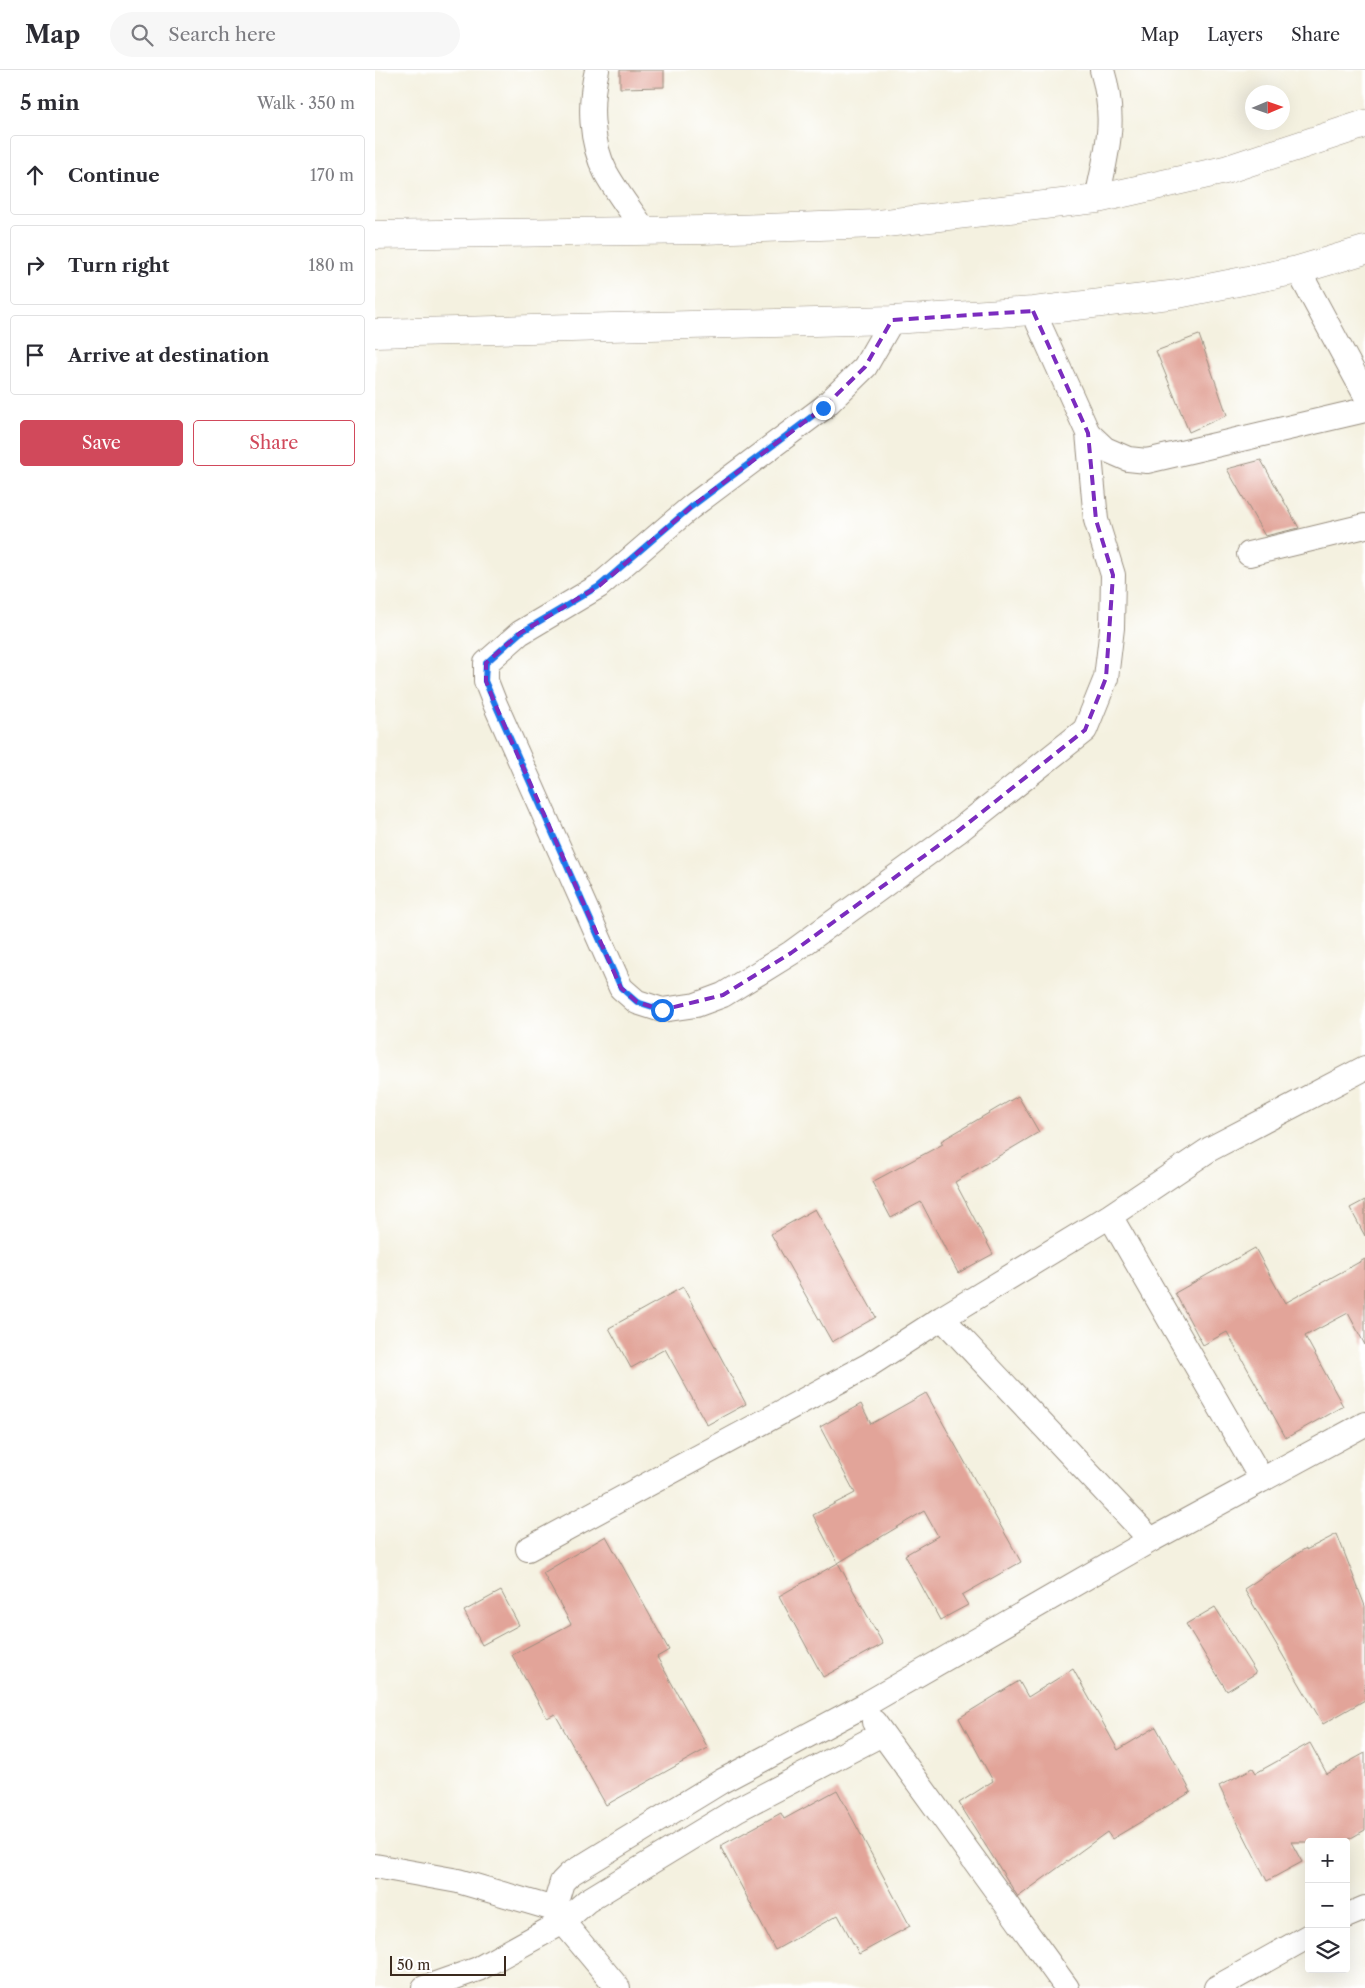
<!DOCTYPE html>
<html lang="en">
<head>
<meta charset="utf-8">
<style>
  body { margin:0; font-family:"Libre Caslon Text",serif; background:#f7f7f7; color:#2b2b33 }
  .controls { position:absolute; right:15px; bottom:15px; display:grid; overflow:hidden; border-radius:5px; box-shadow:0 5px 20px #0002 }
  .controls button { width:45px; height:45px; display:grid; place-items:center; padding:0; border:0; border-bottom:1px solid #e1e1e2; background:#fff; color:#2b2b33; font:25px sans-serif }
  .compass { position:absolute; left:870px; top:15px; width:45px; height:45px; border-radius:50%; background:#fff; box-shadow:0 5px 20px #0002; rotate:88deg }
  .scale { position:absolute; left:15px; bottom:12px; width:116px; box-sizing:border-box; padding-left:5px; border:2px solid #3b2a1e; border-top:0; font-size:14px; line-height:18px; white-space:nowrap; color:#3b2a1e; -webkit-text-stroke:4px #fff; paint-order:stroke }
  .stop { position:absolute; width:15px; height:15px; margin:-11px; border:4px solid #1a73e8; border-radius:50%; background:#fff }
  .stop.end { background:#1a73e8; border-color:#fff; box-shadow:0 1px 5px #0008 }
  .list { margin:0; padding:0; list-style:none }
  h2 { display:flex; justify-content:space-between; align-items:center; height:65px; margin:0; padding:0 20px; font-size:21px }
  h2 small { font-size:16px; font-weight:400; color:#7c7c81 }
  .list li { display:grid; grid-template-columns:32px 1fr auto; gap:15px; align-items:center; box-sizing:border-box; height:80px; margin:0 10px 10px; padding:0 10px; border:1px solid #e1e1e2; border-radius:5px }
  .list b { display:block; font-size:19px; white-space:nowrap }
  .list em { font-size:16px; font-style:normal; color:#7c7c81 }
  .actions { display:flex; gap:10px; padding:15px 20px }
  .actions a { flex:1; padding:11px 0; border:1px solid #d1495b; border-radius:5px; text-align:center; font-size:18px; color:#d1495b }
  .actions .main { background:#d1495b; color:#fff }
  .icon { flex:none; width:28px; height:28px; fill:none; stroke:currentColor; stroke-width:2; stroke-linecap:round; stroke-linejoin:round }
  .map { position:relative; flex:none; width:990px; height:1918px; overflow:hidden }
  header { display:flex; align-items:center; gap:30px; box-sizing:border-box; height:70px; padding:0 25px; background:#fff; border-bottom:1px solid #e1e1e2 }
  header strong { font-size:24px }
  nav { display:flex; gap:28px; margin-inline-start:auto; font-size:18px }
  .search { width:350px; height:45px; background:#f7f7f7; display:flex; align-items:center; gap:12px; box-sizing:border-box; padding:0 18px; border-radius:28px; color:#7c7c81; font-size:19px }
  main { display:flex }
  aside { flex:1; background:#fff }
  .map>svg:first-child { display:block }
</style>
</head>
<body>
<header>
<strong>Map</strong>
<div class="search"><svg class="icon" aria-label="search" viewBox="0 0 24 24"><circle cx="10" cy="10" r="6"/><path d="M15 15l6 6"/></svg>Search here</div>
<nav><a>Map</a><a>Layers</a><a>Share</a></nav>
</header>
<main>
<aside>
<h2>5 min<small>Walk · 350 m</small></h2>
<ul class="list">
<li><svg class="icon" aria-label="ahead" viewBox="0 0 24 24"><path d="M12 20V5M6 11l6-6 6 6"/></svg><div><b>Continue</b></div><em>170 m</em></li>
<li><svg class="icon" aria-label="right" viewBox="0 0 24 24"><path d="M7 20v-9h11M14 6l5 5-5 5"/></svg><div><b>Turn right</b></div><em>180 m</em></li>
<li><svg class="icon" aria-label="arrive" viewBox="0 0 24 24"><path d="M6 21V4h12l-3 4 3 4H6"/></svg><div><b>Arrive at destination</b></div></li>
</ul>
<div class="actions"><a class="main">Save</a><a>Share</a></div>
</aside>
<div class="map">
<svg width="990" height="1918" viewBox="0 0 990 1918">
  <rect width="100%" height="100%" fill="#fff"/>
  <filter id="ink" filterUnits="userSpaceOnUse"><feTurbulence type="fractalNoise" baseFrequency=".02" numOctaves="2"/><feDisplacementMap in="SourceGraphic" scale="10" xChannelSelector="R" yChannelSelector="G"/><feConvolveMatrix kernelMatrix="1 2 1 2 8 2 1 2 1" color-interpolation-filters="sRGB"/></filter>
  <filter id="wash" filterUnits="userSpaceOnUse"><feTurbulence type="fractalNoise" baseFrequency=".0096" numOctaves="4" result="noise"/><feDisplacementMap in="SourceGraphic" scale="20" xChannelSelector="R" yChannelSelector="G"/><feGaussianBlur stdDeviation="1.12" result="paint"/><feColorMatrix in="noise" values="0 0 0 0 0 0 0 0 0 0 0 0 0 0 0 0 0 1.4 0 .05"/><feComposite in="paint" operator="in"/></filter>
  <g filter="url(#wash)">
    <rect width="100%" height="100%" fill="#f4f1e0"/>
    <g id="blocks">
      <path fill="#e2a499" d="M245 0H289V17L245 18Z
        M824 265 852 345 814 362 781 281Z
        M886 390 924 458 890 466 852 399Z
        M643 1026 664 1062 580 1112 618 1184 583 1203 546 1132 516 1148 497 1112 568 1074 566 1071Z
        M990 1130V1166L975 1138Z
        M440 1139 501 1247 457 1272 396 1164Z
        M880 1178 910 1233 990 1189V1275L973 1243 930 1266 968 1336 911 1368 852 1262 828 1275 800 1223Z
        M308 1217 371 1334 332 1355 290 1279 256 1298 234 1258Z
        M551 1323 646 1492 587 1525 593 1535 565 1550 530 1485 563 1466 549 1441 463 1493 438 1445 480 1423 445 1357 486 1334 496 1354Z
        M962 1464 990 1536V1630L948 1654 869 1519 931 1478V1480Z
        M231 1466 294 1580 282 1587 333 1678 231 1735 180 1644 172 1648 137 1585 196 1554 168 1503Z
        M463 1493 508 1574 448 1607 404 1526Z
        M126 1521 144 1555 107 1575 89 1541Z
        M840 1537 881 1603 852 1621 811 1554Z
        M698 1599 743 1680 781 1657 816 1722 737 1769 732 1762 643 1827 584 1733 618 1711 584 1648 644 1611 653 1627Z
        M935 1673 952 1704 990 1683V1760L969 1772H916L927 1792 892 1811 844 1716 878 1698 881 1703Z
        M462 1720 535 1856 484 1884 463 1845 400 1880 345 1776 406 1743 409 1749Z"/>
    </g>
  </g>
  <g filter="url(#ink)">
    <use href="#blocks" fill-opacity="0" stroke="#988e7f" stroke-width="1"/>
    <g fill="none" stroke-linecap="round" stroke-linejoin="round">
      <defs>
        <path id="minor" d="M222 0C214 33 215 72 231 103 242 123 257 142 270 161
          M722 129C732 80 742 50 727 0
          M923 200 990 324
          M658 241 713 363 730 379 753 389 772 391 990 340
          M517 250 490 297 448 338 316 437 224 516 145 563 111 593V611L120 634 246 918 262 932 287 940 321 935 348 925 416 883 582 762 710 660 731 608 737 558 738 505 721 450 713 363
          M874 484 990 456
          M735 1146 887 1410
          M567 1248 735 1146 835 1079 990 998
          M153 1479 494 1295 567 1248 776 1470
          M499 1652 692 1918
          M0 1796 83 1811 179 1839
          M971 1846 990 1838
          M49 1918 103 1899 188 1852 212 1831 363 1739 507 1664
          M243 1918 188 1852 179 1839 187 1812 195 1804 347 1711 488 1636 776 1470 990 1354
          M841 1918 934 1866"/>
        <path id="highway" d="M0 165 328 160 502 154 722 129 850 100 990 54
          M0 263 517 250 658 241 803 224 923 200 990 180"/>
      </defs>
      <use href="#minor" stroke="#988e7f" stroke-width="26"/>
      <use href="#highway" stroke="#988e7f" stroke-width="29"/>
      <use href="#minor" stroke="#fff" stroke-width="24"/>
      <use href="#highway" stroke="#fff" stroke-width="28"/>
    </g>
  </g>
  <g fill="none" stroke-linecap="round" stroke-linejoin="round" filter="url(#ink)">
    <path stroke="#1a73e8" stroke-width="6" d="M287 940 262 932 246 918 120 634 110 611 111 593 145 563 224 516 316 437 448 338"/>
  </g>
  <path fill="none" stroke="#7b2cbf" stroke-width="4" stroke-dasharray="10 6" stroke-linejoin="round" d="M658 241 713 363 721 450 738 505 731 608 710 660 582 762 416 883 348 925 287 940 262 932 246 918 120 634 111 611V593L145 563 224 516 316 437 448 338 490 297 517 250Z"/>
</svg>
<div class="controls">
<button>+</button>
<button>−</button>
<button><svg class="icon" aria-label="layers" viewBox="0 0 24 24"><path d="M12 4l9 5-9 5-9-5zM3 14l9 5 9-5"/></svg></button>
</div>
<svg class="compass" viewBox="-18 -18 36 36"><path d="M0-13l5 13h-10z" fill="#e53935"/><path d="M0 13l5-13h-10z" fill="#7c7c81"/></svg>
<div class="scale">50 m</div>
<div class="stop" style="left:287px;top:940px"></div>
<div class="stop end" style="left:448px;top:338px"></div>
</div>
</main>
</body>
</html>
